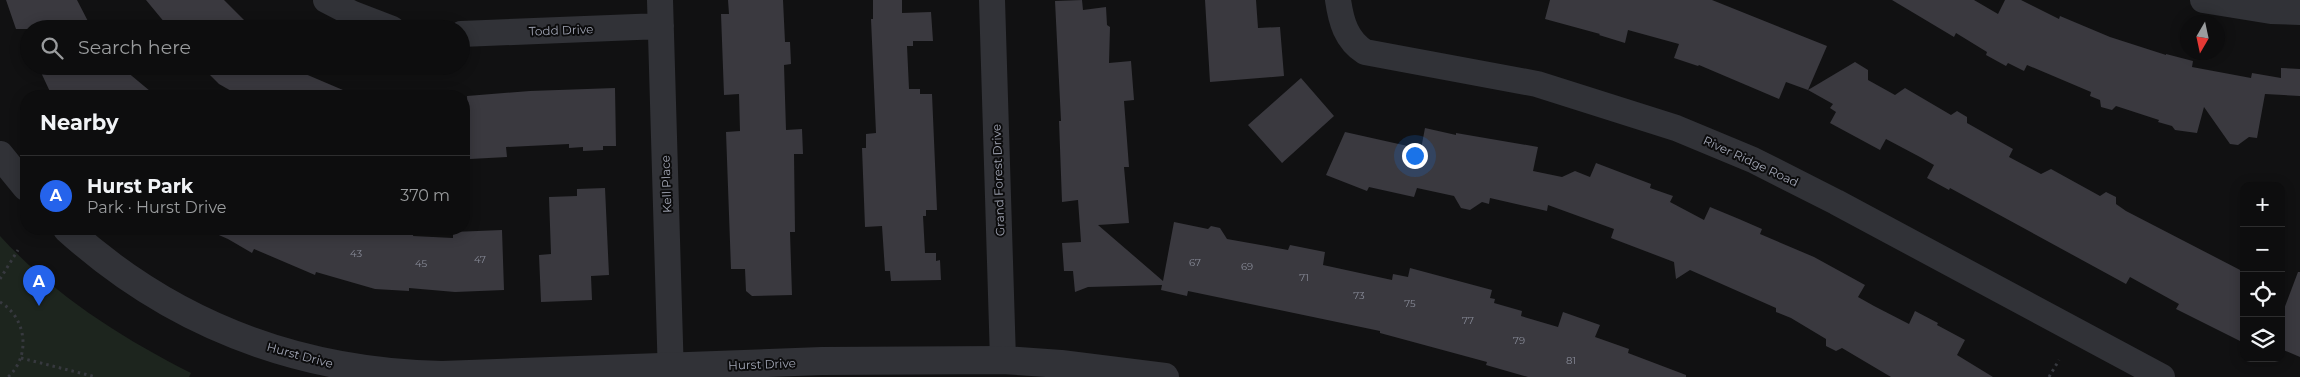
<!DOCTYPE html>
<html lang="en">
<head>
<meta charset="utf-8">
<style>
  body { margin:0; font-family:Montserrat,sans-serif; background:#161617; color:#f1f3f6 }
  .controls { position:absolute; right:15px; bottom:15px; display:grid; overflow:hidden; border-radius:10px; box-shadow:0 2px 12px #0003 }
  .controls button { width:45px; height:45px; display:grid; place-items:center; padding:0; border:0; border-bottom:1px solid #2d2d2e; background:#0d0d0e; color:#f1f3f6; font:25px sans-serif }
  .compass { position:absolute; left:2180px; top:15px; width:45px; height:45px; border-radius:50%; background:#0d0d0e; box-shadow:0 2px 12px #0003; rotate:189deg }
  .you { position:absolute; left:1414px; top:155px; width:18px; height:18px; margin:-12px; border:4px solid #fff; border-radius:50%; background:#1a73e8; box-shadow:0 0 0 8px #1a73e833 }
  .badge { display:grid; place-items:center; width:32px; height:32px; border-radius:50%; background:#2563eb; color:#fff; font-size:16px; font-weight:700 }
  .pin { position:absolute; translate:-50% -41px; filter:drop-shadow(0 1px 2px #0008) }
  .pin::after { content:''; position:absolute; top:26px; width:18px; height:15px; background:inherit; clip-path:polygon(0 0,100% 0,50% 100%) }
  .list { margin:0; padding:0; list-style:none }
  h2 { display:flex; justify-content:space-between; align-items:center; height:65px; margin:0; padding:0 20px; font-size:21px }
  h2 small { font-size:16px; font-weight:400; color:#9a9c9e }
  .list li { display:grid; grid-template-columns:32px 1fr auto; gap:15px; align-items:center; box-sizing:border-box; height:80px; padding:0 20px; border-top:1px solid #2d2d2e }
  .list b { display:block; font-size:19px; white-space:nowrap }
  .list p { margin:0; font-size:16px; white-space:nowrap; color:#9a9c9e }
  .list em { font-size:16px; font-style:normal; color:#9a9c9e }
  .icon { flex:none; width:28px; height:28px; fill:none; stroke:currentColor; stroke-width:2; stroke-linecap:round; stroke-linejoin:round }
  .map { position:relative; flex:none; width:2300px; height:377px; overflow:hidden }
  .search { position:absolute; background:#0d0d0e; box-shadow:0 2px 12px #0003; left:20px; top:20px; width:450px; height:55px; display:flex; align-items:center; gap:12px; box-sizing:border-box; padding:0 18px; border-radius:28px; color:#9a9c9e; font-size:19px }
  .panel { position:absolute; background:#0d0d0e; box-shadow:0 2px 12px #0003; left:20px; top:90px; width:450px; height:145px; border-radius:20px }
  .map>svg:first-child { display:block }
</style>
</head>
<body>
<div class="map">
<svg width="2300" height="377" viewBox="0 0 2300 377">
  <rect width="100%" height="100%" fill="#111112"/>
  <path fill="#1d251e" d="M0 236C54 295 120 337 191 373L189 377H0Z"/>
  <path fill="#3a393f" d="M6 0H77L92 29H16Z
    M146 0H224L253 29H170Z
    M728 0H783L785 42H790L791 64 784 65 786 130 802 129 803 154H794L795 232H790L792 295 752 296 746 291 745 269H731L726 132 740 131 739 94 724 95 721 14H729Z
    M873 0H902V13L931 12 933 41H913V46H907L909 89H920V94H932L937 210H926V216H923L925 253H936V261L940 260 941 280 891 281 890 271H885L882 226 865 227 862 148H866V134L876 133 871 19H873Z
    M1082 0 1083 10 1106 7 1107 25 1110 27 1109 63 1131 61 1134 100 1124 101 1129 167H1124L1129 223 1098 225 1163 281 1174 222 1208 229 1211 226 1220 228 1227 239 1288 250 1290 245 1325 252 1323 265 1392 280 1393 274 1408 277 1410 268 1492 290 1490 298 1495 299 1494 303 1522 311 1521 316 1558 327 1563 312 1600 325 1595 337 1629 349 1628 353 1686 375V377H1528L1486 365 1487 362 1380 333V331L1188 291 1187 296 1161 290 1162 285 1088 287 1075 292 1073 271H1064L1062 243 1081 242 1078 200 1062 202 1059 121H1061L1055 1Z
    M1205 0H1256L1258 28 1280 27 1284 76 1210 82Z
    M1550 0H1712L1827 46 1808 90 1855 62 1868 70V80L1895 95 1905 88 1951 115 1957 111 1967 117V123L2013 149 2009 157 2041 174 2051 169 2100 196 2106 192 2116 197V204L2126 211 2244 272V343L2176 309 2179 304 2130 277 2126 284 1950 188 1949 190 1927 178 1934 165 1920 157 1886 139 1880 150 1830 123 1836 112 1830 108 1833 104 1808 90 1786 82 1779 99 1699 65 1698 66 1674 58 1679 44 1628 30 1625 43 1599 35 1600 34 1545 19Z
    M1892 0H1974L1998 14 2005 0H2021L2059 19 2060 16 2110 37 2166 55V54L2193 61 2192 67 2251 78 2252 73 2281 78V68L2300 69V96L2265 94 2257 138 2249 137 2238 145 2230 144 2204 107 2197 133 2175 130 2172 126 2158 122 2159 120 2116 106 2112 110 2101 107 2100 100 2090 96 2091 92 2027 65 2024 71 2008 63 2006 66 1986 55 1987 52 1956 33 1954 37Z
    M38 66H120L156 96H52Z
    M201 66H307L303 73 357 96H240L219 84Z
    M1301 78 1334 116 1282 163 1248 125Z
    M615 88 616 146H603V150L583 151V147L569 148V144L506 147 507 157 470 159 467 96 530 91Z
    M1425 128 1456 135V133L1538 147 1533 171 1562 177 1575 171 1590 177 1596 163 1651 184 1650 188 1673 196 1670 202 1704 220 1710 207 1739 219 1762 229 1760 234 1814 257 1865 285 1858 297 1874 306 1909 324 1915 311 1938 323 1937 325 1965 340 1957 355 1993 377H1891L1842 348 1836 351 1826 346V339L1791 318 1776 312V308L1690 270 1676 279 1674 262 1611 238 1614 229 1548 205 1547 211 1490 198 1489 204 1482 202 1470 210 1461 208 1454 196 1417 188 1414 197 1369 187 1367 191 1326 175 1345 132 1421 149Z
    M605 188 609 275 591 276 592 300 541 302 539 255 551 254 549 197 577 196V189Z
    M205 229H386L414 231 413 236 453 238V232L502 230 504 290 455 292 409 288V291L375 289 316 272 315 275 254 249 252 253 228 239Z
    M2298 272H2300V357L2281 349V317Z"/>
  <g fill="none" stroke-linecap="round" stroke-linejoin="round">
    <path stroke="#37393f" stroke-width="3" stroke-dasharray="2.5 4" stroke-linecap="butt" d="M0 279 18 250
      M0 302C27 318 31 356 8 377
      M21 358 96 377
      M2049 377 2059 360"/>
    <path stroke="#313237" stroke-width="26" d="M326 0 353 14 392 29
      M660 0 671 377
      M992 0 1003 360
      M1338 0C1341 21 1346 40 1365 52L1537 84 1676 128 1753 160 1836 202 2162 377
      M2203 0 2271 11 2300 12
      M461 34 661 26"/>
    <path stroke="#313237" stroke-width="28" d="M0 155 26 187
      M67 229C173 325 299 372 442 375L822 361 1003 360 1061 364 1165 377"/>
  </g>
  <g text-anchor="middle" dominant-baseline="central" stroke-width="4" stroke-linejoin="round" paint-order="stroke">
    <g font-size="10" fill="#878a97">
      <text x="356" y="253">43</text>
      <text x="480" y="259">47</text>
      <text x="1195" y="262">67</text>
      <text x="421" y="263">45</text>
      <text x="1247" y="266">69</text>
      <text x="1304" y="277">71</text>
      <text x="1359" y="295">73</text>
      <text x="1410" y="303">75</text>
      <text x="1468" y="320">77</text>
      <text x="1519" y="340">79</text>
      <text x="1571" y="360">81</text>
    </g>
    <g font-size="12" fill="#a1a5b4" stroke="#0c0c0d">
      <text transform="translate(561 30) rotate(-2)">Todd Drive</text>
      <text transform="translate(1751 161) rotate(25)">River Ridge Road</text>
      <text transform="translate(998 180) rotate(-92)">Grand Forest Drive</text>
      <text transform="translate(666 184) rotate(-92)">Kell Place</text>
      <text transform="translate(300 355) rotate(15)">Hurst Drive</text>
      <text transform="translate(762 364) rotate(-2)">Hurst Drive</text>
    </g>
  </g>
</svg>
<div class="controls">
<button>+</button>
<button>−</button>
<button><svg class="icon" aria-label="locate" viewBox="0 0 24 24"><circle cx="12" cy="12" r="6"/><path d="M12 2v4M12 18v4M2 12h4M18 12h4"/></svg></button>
<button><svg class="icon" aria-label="layers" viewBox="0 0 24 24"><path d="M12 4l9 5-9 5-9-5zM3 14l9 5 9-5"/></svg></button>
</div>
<svg class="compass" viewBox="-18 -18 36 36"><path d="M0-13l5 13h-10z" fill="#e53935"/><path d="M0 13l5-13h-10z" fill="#9a9c9e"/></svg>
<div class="you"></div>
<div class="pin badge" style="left:39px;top:306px">A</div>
<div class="search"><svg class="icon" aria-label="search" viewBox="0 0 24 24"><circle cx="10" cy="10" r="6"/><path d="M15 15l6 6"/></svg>Search here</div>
<section class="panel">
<h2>Nearby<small></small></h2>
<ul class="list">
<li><span class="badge">A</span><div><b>Hurst Park</b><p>Park · Hurst Drive</p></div><em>370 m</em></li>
</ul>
</section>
</div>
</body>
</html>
